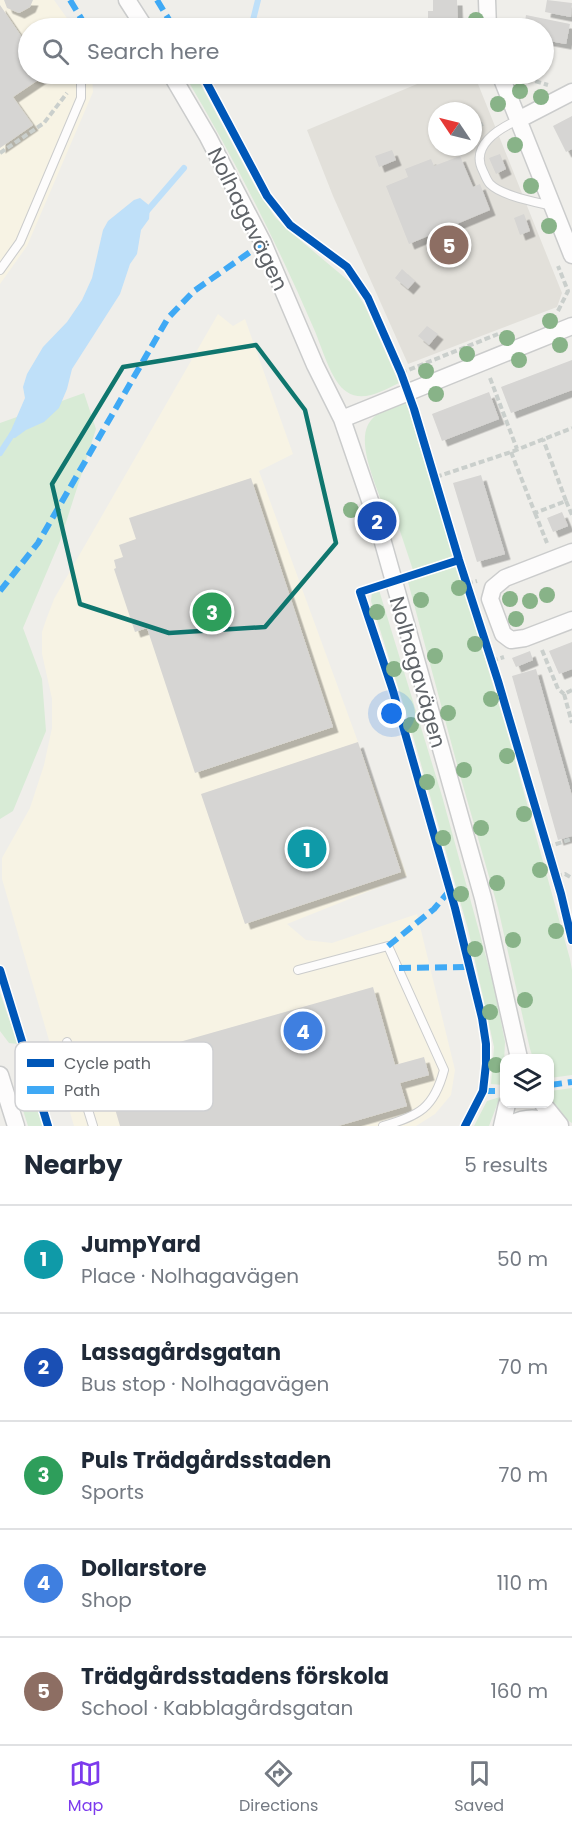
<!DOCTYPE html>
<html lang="en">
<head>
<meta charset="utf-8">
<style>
  body { margin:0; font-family:Poppins,sans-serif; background:#f6f6f7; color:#1f2937 }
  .controls { position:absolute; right:18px; bottom:18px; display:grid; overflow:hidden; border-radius:12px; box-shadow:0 2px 4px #0004 }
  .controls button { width:54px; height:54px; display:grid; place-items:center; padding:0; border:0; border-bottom:2px solid #e0e1e3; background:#fff; color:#1f2937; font:30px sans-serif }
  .compass { position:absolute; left:428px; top:102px; width:54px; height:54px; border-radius:50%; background:#fff; box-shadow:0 2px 4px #0004; rotate:305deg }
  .you { position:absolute; left:392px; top:714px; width:21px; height:21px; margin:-15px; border:4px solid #fff; border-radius:50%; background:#1a73e8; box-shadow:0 0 0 9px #1a73e833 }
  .badge { display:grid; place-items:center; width:39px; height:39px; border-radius:50%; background:#7c3aed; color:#fff; font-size:20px; font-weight:700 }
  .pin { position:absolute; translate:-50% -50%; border:3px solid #fff; box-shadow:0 2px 6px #0006 }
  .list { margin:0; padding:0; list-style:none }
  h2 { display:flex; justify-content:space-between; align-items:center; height:78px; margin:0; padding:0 24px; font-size:26px }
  h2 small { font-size:20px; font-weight:400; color:#747a83 }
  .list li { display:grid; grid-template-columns:39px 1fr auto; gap:18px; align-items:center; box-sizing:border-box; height:108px; padding:0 24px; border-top:2px solid #e0e1e3 }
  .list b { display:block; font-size:22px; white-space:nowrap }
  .list p { margin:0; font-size:20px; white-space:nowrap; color:#747a83 }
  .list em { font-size:20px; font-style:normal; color:#747a83 }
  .icon { flex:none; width:33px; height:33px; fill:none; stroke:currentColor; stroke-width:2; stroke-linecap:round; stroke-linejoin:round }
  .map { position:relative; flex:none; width:572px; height:1126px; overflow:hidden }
  .search { position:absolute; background:#fff; box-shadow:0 2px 4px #0004; left:18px; right:18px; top:18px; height:66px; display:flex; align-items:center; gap:15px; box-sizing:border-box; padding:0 21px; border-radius:33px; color:#747a83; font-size:22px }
  .sheet { height:618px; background:#fff }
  nav { display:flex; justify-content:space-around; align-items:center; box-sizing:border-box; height:84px; border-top:2px solid #e0e1e3; background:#fff; font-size:16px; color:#747a83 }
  nav a { display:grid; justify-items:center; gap:3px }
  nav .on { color:#7c3aed }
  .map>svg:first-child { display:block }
</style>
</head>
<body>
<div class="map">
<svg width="572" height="1126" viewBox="0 0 572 1126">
  <defs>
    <filter id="shadow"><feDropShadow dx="5.5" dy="5.5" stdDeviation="0" flood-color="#0004"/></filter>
  </defs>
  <rect width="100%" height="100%" fill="#efeeea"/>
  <path fill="#f7f3e4" d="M0 0H54L74 28H28V74H92L93 92 27 246 0 284Z
    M218 314 233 326 245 319 293 454 259 471 407 876 287 924 306 940 332 943 417 914 455 1070 451 1095 435 1114 416 1126H74L2 879V858L30 808 44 765 52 728V699L42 654V632L46 620 54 599Z"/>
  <path fill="#e2e0da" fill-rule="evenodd" d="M441 74H474L562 293 557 307 408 364 333 196 307 130ZM437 111H473V147H437Z"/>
  <path fill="#d8ebd6" d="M184 74H195L257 190 275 217 288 230 350 282 365 306 399 383C384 390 363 403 347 392 331 382 322 347 314 329 276 241 233 156 184 74Z
    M84 393 96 429 60 541 23 628 42 679 46 731 13 811 0 819V423Z
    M406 402 453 556 413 570 392 507 384 509C377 486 353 439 372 419 381 409 394 406 406 402Z
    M457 566 508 735 570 959 572 970V1075L550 1078V1058H533L530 1049 498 908 458 768 408 582Z
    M379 590 442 796 494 986 505 1042 503 1085 491 1084 494 1047 468 929 409 722 371 601 372 592Z
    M0 993 18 1044 9 1043 0 1031Z
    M29 1079 42 1121 43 1126H28C23 1108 14 1094 29 1079Z
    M572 1088V1123C561 1116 550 1104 550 1091Z
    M500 1097 489 1126H474L487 1101Z"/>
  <path fill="#bfe0f9" d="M140 198 150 206 149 219 141 230 137 254 130 264 120 294 72 369 67 389 59 408 44 422 26 430 15 438H10L9 435 25 398 23 387 27 374 43 347 67 322 82 300 92 278 103 230 108 221 134 200Z"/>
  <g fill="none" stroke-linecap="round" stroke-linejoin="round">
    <path stroke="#bfe0f9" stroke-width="6" d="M251 28 258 0
      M147 211 184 168
      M0 453 13 433"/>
  </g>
  <path fill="#d6d5d3" filter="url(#shadow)" d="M4 0H33L30 7 19 13 7 8Z
    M433 0H457L458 28H428V11H433Z
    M547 0 572 3 571 17 545 12Z
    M0 5 28 46V74H47L13 97 33 125 0 148Z
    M526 15 570 24 566 44 544 40V28H524Z
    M572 116V149L566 152 553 126Z
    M392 150 396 160 379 167 375 156Z
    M500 154 506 169 496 174 489 158Z
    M460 156 473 187 480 184 490 210 409 244 386 186 408 177 405 169 431 159 434 166Z
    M524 214 530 231 520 235 514 218Z
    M402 269 415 281 408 289 395 278Z
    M427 326 438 334 429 345 418 336Z
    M572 360V390L511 413 501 387Z
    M489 392 499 419 442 441 432 414Z
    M481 475 505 554 477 562 453 483Z
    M251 478 333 727 195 773 147 628 135 632 114 569 116 568 114 560 123 557 119 545 136 539 129 518Z
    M562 512 568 526 553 532 547 518Z
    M572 642V669L559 674 549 651Z
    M530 651 533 660 516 667 512 658Z
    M536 669 572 796V836L558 840 512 676Z
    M358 742 401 872 245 924 201 794Z
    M373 987 395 1065 424 1057 429 1075 400 1083 407 1106 338 1126H120L102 1064Z"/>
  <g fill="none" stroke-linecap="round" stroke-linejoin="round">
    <defs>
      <path id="lane" d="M518 120C498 129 470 146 483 171 485 175 487 181 490 184 502 196 536 202 552 206
        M0 270 20 242 81 98V83
        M298 970 388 946 444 1070C434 1108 419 1116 383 1126
        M67 1042 93 1126"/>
      <path id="street" d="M127 0 145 28
        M487 0 488 28
        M171 74 208 137 263 243 315 365 342 419 377 521 483 898 519 1058
        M500 74 572 255
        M518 120 572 92
        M342 419 572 326
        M572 552 505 578 493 588 490 599 503 634 511 640 525 638 572 620
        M0 1075 16 1126
        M543 1104 560 1125
        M502 1126 507 1104
        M508 1126C525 1115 542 1117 559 1126"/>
    </defs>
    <use href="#lane" stroke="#cbcccc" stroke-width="10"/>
    <use href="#street" stroke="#cbcccc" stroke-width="19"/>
    <path stroke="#cacfcc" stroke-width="4" stroke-dasharray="6 3" stroke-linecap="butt" d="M518 76 548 85
      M473 128 483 124
      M0 153 44 123 67 93
      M558 311 568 291 558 266
      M401 373 498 334
      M490 378 517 449
      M511 452 535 513 566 501 543 439
      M436 477 511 452 572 428
      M566 501 572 515
      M535 513 547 543
      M467 584 477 581
      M542 650 558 689 564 694
      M492 661 504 657
      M572 690 564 694 572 723
      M547 847 572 839
      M556 876 565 874 572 878"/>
    <use href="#lane" stroke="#fdfcfc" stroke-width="8"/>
    <use href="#street" stroke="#fdfcfc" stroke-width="16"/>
    <path stroke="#3fa9f5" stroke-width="6" stroke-dasharray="12 6" stroke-linecap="butt" d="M70 0 87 28
      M157 0 174 28
      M92 74H93
      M0 591 38 543 168 318 194 291 263 243
      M388 946 434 909 450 890
      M399 968 470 967
      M550 1085 572 1082
      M483 1091H504"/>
    <defs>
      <path id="cycleway" d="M202 74 267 196 290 225 347 267 368 298 401 373 414 409 459 560 498 681 561 894 572 940
        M459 560 360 592 393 691 455 908 482 1018 486 1044V1064L483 1091 465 1126
        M0 970 48 1126"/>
    </defs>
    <use href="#cycleway" stroke="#fff" stroke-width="11"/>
    <use href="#cycleway" stroke="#0057b8" stroke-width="8"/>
  </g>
  <g fill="#88b388">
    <circle cx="476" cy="20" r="8"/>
    <circle cx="520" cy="91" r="8"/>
    <circle cx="541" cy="97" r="8"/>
    <circle cx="498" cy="104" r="8"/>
    <circle cx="515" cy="145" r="8"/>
    <circle cx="531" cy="186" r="8"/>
    <circle cx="549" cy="226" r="8"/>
    <circle cx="550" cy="321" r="8"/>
    <circle cx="507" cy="338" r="8"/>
    <circle cx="560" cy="345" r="8"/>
    <circle cx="467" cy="354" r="8"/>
    <circle cx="519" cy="360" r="8"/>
    <circle cx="426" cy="371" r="8"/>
    <circle cx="436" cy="394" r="8"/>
    <circle cx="351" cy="510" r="8"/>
    <circle cx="459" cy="588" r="8"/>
    <circle cx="547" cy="595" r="8"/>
    <circle cx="510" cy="599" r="8"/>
    <circle cx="421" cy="600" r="8"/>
    <circle cx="530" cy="601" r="8"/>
    <circle cx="377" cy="612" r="8"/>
    <circle cx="516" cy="619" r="8"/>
    <circle cx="475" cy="644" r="8"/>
    <circle cx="435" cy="656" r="8"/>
    <circle cx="394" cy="669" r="8"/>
    <circle cx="491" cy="699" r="8"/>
    <circle cx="448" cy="713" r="8"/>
    <circle cx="411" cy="725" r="8"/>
    <circle cx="507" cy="756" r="8"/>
    <circle cx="464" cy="770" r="8"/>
    <circle cx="427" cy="782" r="8"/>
    <circle cx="524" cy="814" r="8"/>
    <circle cx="481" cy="828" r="8"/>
    <circle cx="443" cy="838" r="8"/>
    <circle cx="540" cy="870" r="8"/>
    <circle cx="497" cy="883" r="8"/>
    <circle cx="461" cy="894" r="8"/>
    <circle cx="556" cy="931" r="8"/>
    <circle cx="513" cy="940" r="8"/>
    <circle cx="475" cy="949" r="8"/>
    <circle cx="525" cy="1000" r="8"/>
    <circle cx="490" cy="1012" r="8"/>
    <circle cx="496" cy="1065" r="8"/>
  </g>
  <path fill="none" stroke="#0f766e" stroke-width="4.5" stroke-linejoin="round" d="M256 345 305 410 336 543 265 627 169 633 80 604 52 484 123 367Z"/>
  <g text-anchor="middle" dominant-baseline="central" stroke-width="4.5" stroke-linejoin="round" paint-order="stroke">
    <g font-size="21" fill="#5f6368" stroke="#fff">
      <text transform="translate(248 219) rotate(64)">Nolhagavägen</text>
      <text transform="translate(418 672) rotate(74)">Nolhagavägen</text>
    </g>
  </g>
  <rect x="15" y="1042" width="198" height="69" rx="9" fill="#fff" stroke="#cfd0d2" stroke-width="1.5"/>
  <rect x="27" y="1059" width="27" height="8" fill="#0057b8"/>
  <rect x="27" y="1086" width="27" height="8" fill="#3fa9f5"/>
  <g font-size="16" fill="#5f6368">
    <text x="64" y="1069">Cycle path</text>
    <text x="64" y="1096">Path</text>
  </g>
</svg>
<div class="controls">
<button><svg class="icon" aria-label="layers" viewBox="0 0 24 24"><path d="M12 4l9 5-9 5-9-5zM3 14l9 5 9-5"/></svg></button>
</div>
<svg class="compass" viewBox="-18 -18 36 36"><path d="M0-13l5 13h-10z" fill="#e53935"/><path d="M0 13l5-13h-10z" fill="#747a83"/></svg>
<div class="you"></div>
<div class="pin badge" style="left:307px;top:849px;background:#0f9aa8">1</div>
<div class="pin badge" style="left:377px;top:521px;background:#1a4fb4">2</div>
<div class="pin badge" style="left:212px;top:612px;background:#2e9e5b">3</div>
<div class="pin badge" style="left:303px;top:1031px;background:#3f7fe0">4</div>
<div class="pin badge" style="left:449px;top:245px;background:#8d6e63">5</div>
<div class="search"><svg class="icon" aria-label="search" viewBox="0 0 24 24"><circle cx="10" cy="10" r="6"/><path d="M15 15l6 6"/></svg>Search here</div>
</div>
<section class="sheet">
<h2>Nearby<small>5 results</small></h2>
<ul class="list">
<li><span class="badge" style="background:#0f9aa8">1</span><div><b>JumpYard</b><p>Place · Nolhagavägen</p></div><em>50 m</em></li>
<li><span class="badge" style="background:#1a4fb4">2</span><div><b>Lassagårdsgatan</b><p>Bus stop · Nolhagavägen</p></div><em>70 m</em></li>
<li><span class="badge" style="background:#2e9e5b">3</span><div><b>Puls Trädgårdsstaden</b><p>Sports</p></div><em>70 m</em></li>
<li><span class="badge" style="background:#3f7fe0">4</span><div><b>Dollarstore</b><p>Shop</p></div><em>110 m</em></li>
<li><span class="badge" style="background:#8d6e63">5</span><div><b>Trädgårdsstadens förskola</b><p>School · Kabblagårdsgatan</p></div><em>160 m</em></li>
</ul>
</section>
<nav>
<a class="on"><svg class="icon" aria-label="map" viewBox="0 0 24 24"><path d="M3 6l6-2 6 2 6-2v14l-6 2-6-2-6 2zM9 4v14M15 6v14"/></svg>Map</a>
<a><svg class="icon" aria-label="directions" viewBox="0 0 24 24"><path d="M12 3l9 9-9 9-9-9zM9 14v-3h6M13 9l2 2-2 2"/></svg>Directions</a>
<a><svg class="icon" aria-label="saved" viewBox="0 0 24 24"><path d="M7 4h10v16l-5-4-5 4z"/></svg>Saved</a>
</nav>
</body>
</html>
